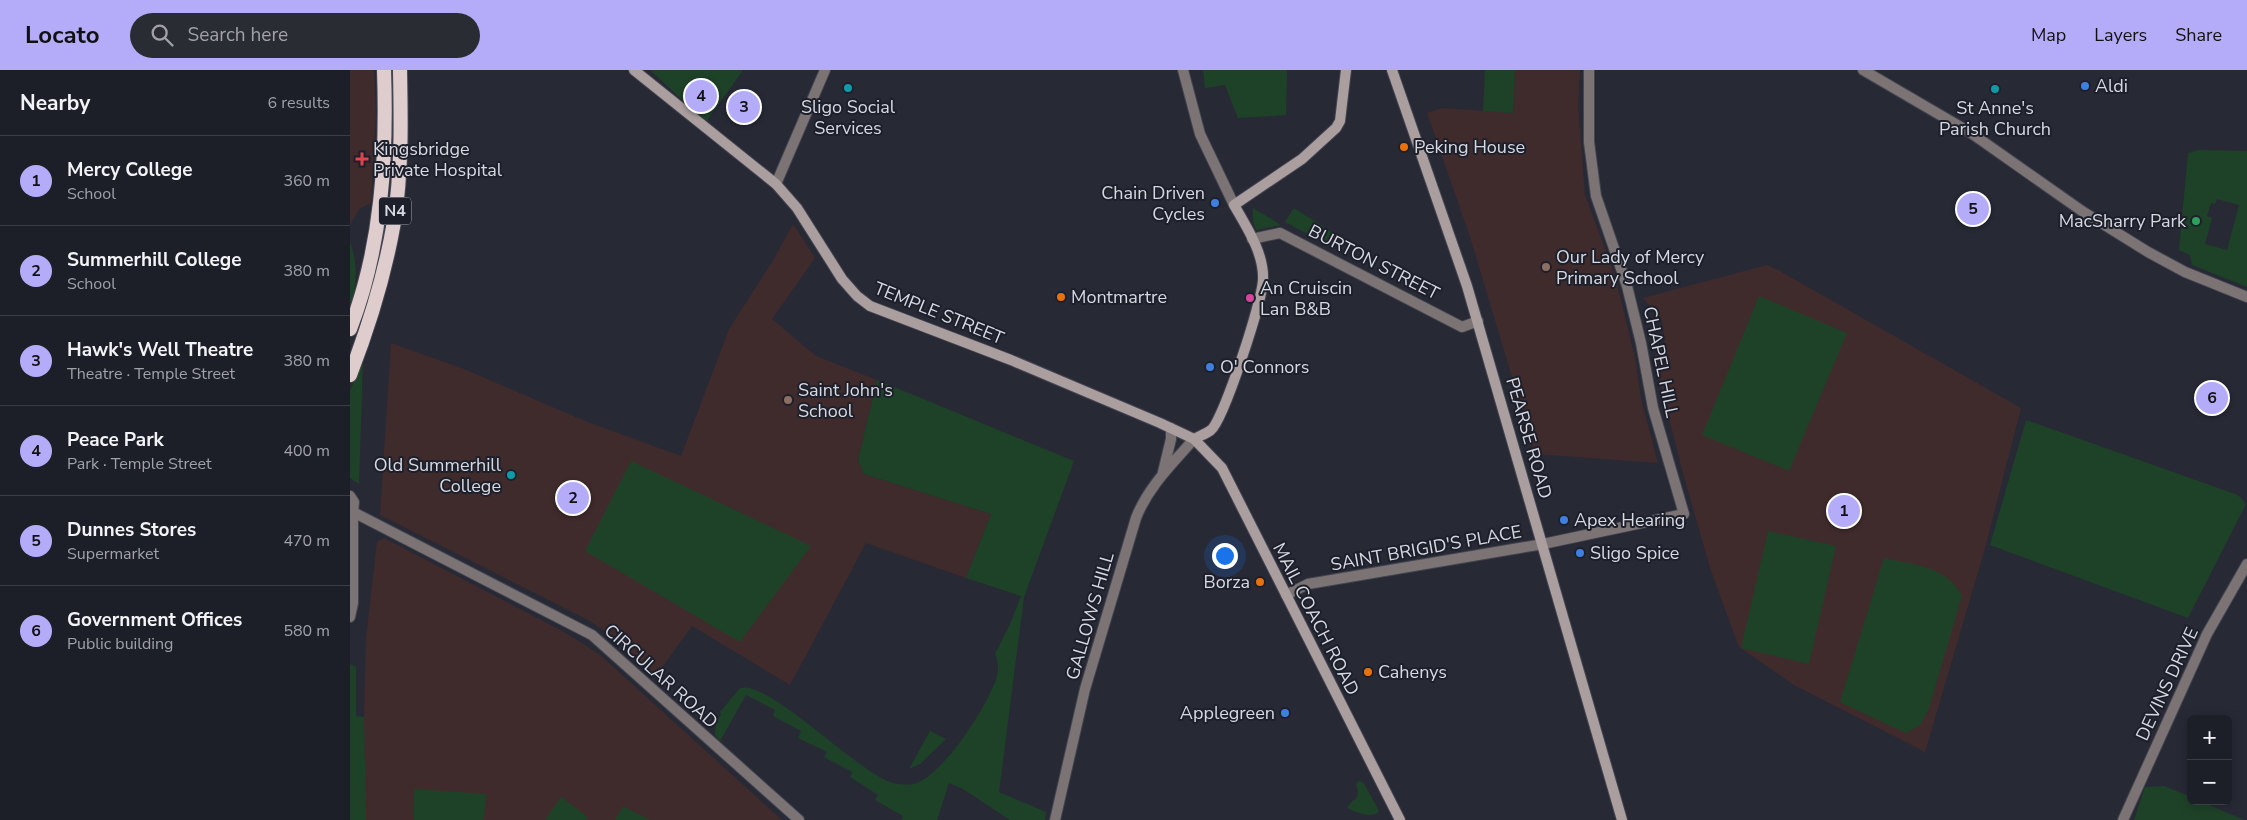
<!DOCTYPE html>
<html lang="en">
<head>
<meta charset="utf-8">
<style>
  body { margin:0; font-family:"Nunito Sans",sans-serif; background:#2a2c34; color:#f1f3f6 }
  .controls { position:absolute; right:15px; bottom:15px; display:grid; overflow:hidden; border-radius:8px; box-shadow:0 2px 12px #0003 }
  .controls button { width:45px; height:45px; display:grid; place-items:center; padding:0; border:0; border-bottom:1px solid #3b3d45; background:#1d1f28; color:#f1f3f6; font:25px sans-serif }
  .you { position:absolute; left:874px; top:485px; width:18px; height:18px; margin:-12px; border:4px solid #fff; border-radius:50%; background:#1a73e8; box-shadow:0 0 0 8px #1a73e833 }
  .badge { display:grid; place-items:center; width:32px; height:32px; border-radius:50%; background:#b4acf9; color:#111; font-size:16px; font-weight:700 }
  .pin { position:absolute; translate:-50% -50%; border:2px solid #fff; box-shadow:0 1px 5px #0006 }
  .list { margin:0; padding:0; list-style:none }
  h2 { display:flex; justify-content:space-between; align-items:center; height:65px; margin:0; padding:0 20px; font-size:21px }
  h2 small { font-size:16px; font-weight:400; color:#a0a2a8 }
  .list li { display:grid; grid-template-columns:32px 1fr auto; gap:15px; align-items:center; box-sizing:border-box; height:90px; padding:0 20px; border-top:1px solid #3b3d45 }
  .list b { display:block; font-size:19px; white-space:nowrap }
  .list p { margin:0; font-size:16px; white-space:nowrap; color:#a0a2a8 }
  .list em { font-size:16px; font-style:normal; color:#a0a2a8 }
  .icon { flex:none; width:28px; height:28px; fill:none; stroke:currentColor; stroke-width:2; stroke-linecap:round; stroke-linejoin:round }
  .map { position:relative; flex:none; width:1897px; height:750px; overflow:hidden }
  header { display:flex; align-items:center; gap:30px; box-sizing:border-box; height:70px; padding:0 25px; background:#b4acf9; color:#111 }
  header strong { font-size:24px }
  nav { display:flex; gap:28px; margin-inline-start:auto; font-size:18px }
  .search { width:350px; height:45px; background:#2a2c34; display:flex; align-items:center; gap:12px; box-sizing:border-box; padding:0 18px; border-radius:28px; color:#a0a2a8; font-size:19px }
  main { display:flex }
  aside { flex:1; background:#1d1f28 }
  .map>svg:first-child { display:block }
</style>
</head>
<body>
<header>
<strong>Locato</strong>
<div class="search"><svg class="icon" aria-label="search" viewBox="0 0 24 24"><circle cx="10" cy="10" r="6"/><path d="M15 15l6 6"/></svg>Search here</div>
<nav><a>Map</a><a>Layers</a><a>Share</a></nav>
</header>
<main>
<aside>
<h2>Nearby<small>6 results</small></h2>
<ul class="list">
<li><span class="badge">1</span><div><b>Mercy College</b><p>School</p></div><em>360 m</em></li>
<li><span class="badge">2</span><div><b>Summerhill College</b><p>School</p></div><em>380 m</em></li>
<li><span class="badge">3</span><div><b>Hawk's Well Theatre</b><p>Theatre · Temple Street</p></div><em>380 m</em></li>
<li><span class="badge">4</span><div><b>Peace Park</b><p>Park · Temple Street</p></div><em>400 m</em></li>
<li><span class="badge">5</span><div><b>Dunnes Stores</b><p>Supermarket</p></div><em>470 m</em></li>
<li><span class="badge">6</span><div><b>Government Offices</b><p>Public building</p></div><em>580 m</em></li>
</ul>
</aside>
<div class="map">
<svg width="1897" height="750" viewBox="0 0 1897 750">
  <rect width="100%" height="100%" fill="#272935"/>
  <path fill="#402b2c" d="M1165 0H1230L1228 37 1235 125 1265 206 1285 288 1291 329 1308 393 1185 384 1120 167 1077 43 1093 38 1163 43Z
    M443 154 465 188 422 249 466 286 527 310 508 390 514 404 641 444 616 508 516 473 440 615 342 556 305 607 259 565 242 552 30 445 41 273 114 299 235 351 331 386 379 259 422 192Z
    M1417 195 1428 200 1671 338 1634 482 1575 682 1444 615 1389 577 1360 498 1332 400 1304 287 1315 270 1312 251 1293 228Z
    M34 468 214 562 249 584 432 750H16L13 682 16 568 27 472Z"/>
  <path fill="#3f2b2c" d="M0 0H24L26 45 21 133 9 139 0 155Z"/>
  <path fill="#1e4228" fill-rule="evenodd" d="M300 0H393L356 52Z
    M853 0H937L936 45 888 48 875 15 855 18Z
    M1135 0H1165L1163 43 1133 41Z
    M1849 80 1897 81V217L1842 195 1840 185 1829 180 1838 83ZM1867 129 1889 135 1877 180 1855 174 1862 148 1857 146 1861 133 1865 134Z
    M903 138 931 155 906 160 903 151Z
    M944 138 988 166 980 176 935 152Z
    M0 172C8 193 7 215 0 236Z
    M1409 226 1497 263 1439 401 1352 365Z
    M13 290 9 414 0 408V321Z
    M527 310 724 391 674 527 649 722 696 742 695 750H660L613 719 599 713 587 750H551L553 746 525 730 528 725 500 707 502 702 474 687 477 682 448 668 451 661 423 646 425 640 396 625 370 671 365 665 366 652 371 645 370 642 390 618C418 609 509 704 543 713 551 715 562 716 569 712 596 700 639 634 647 606 649 598 648 591 645 584L660 554 671 526 616 508 641 444 514 404 508 390Z
    M1676 350 1888 425 1896 434 1838 548 1640 475Z
    M281 391 461 476 390 572 235 481Z
    M1418 461 1486 476 1459 594 1391 578Z
    M1534 488C1564 495 1597 496 1612 526L1578 641 1570 655 1556 663 1490 632Z
    M0 594 6 597V646L14 647 16 750H0Z
    M580 661 596 669 570 694 559 699Z
    M1009 711 1013 712 1027 737 1029 742C1020 749 1006 742 997 738 1002 727 1012 732 1006 714Z
    M1814 716 1841 727V731H1850L1894 750H1784L1795 717Z
    M64 719 136 724 134 750H63Z
    M211 727 238 747 236 750H195Z
    M273 736 300 750H265Z"/>
  <g fill="none" stroke-linecap="round" stroke-linejoin="round">
    <defs>
      <path id="tertiary" d="M833 0 850 64 884 135
        M1513 0 1621 63 1732 141 1798 182 1835 202 1897 227
        M426 114 475 0
        M902 169 930 163 1112 257 1128 251
        M813 402 821 369V358
        M0 426 4 432 3 442 242 565 449 750
        M936 525 958 514 1193 474 1334 444 1303 338 1291 273 1277 216 1246 126 1239 72V0
        M0 547 3 533V442
        M705 750 735 619 786 448C798 417 822 394 844 369
        M1773 750 1857 564 1897 494"/>
      <path id="secondary" d="M284 0 426 114 447 138 492 209 507 226 520 236 661 290 810 353 844 369 872 398 1050 750
        M1042 0 1117 216 1272 750
        M844 369C849 366 856 364 861 360 874 349 913 229 913 209 914 183 896 156 884 135L952 89 986 58 990 51 996 0"/>
      <path id="trunk" d="M0 259C32 177 37 87 34 0
        M0 305C19 256 35 204 44 152 52 102 51 50 50 0"/>
    </defs>
    <use href="#tertiary" stroke="#434551" stroke-width="12"/>
    <use href="#secondary" stroke="#434551" stroke-width="12"/>
    <use href="#trunk" stroke="#434551" stroke-width="16"/>
    <use href="#tertiary" stroke="#7c7474" stroke-width="10"/>
    <use href="#secondary" stroke="#ab9e9f" stroke-width="10"/>
    <use href="#trunk" stroke="#dfcdce" stroke-width="14"/>
  </g>
  <g fill="#3f7fe0" stroke="#1d202b" stroke-width="2">
    <circle cx="1735" cy="16" r="5"/>
    <circle cx="865" cy="133" r="5"/>
    <circle cx="860" cy="297" r="5"/>
    <circle cx="1214" cy="450" r="5"/>
    <circle cx="1230" cy="483" r="5"/>
    <circle cx="935" cy="643" r="5"/>
  </g>
  <g fill="#0f9aa8" stroke="#1d202b" stroke-width="2">
    <circle cx="498" cy="18" r="5"/>
    <circle cx="1645" cy="19" r="5"/>
    <circle cx="161" cy="405" r="5"/>
  </g>
  <g fill="#e8710a" stroke="#1d202b" stroke-width="2">
    <circle cx="1054" cy="77" r="5"/>
    <circle cx="711" cy="227" r="5"/>
    <circle cx="910" cy="512" r="5"/>
    <circle cx="1018" cy="602" r="5"/>
  </g>
  <path fill="#e0444e" stroke="#1d202b" stroke-width="2" d="M9.5 81.5h5v5h5v5h-5v5h-5v-5h-5v-5h5z"/>
  <circle fill="#2e9e5b" stroke="#1d202b" stroke-width="2" cx="1846" cy="151" r="5"/>
  <g fill="#8d6e63" stroke="#1d202b" stroke-width="2">
    <circle cx="1196" cy="197" r="5"/>
    <circle cx="438" cy="330" r="5"/>
  </g>
  <circle fill="#d1479c" stroke="#1d202b" stroke-width="2" cx="900" cy="228" r="5"/>
  <g text-anchor="middle" dominant-baseline="central" stroke-width="4" stroke-linejoin="round" paint-order="stroke">
    <rect fill="#1d202b" stroke="#9fa2aa" stroke-width="1" x="29" y="127.5" width="32" height="27" rx="4"/>
    <g font-size="16" font-weight="bold" fill="#d7d9e1">
      <text x="45" y="141">N4</text>
    </g>
    <g font-size="18" fill="#d7d9e1" stroke="#1d202b" text-anchor="start">
      <text x="1745" y="16">Aldi</text>
      <text x="498" y="37" text-anchor="middle">Sligo Social<tspan x="498" dy="21">Services</tspan></text>
      <text x="1645" y="38" text-anchor="middle">St Anne's<tspan x="1645" dy="21">Parish Church</tspan></text>
      <text x="1064" y="77">Peking House</text>
      <text x="23" y="79">Kingsbridge<tspan x="23" dy="21">Private Hospital</tspan></text>
      <text x="855" y="123" text-anchor="end">Chain Driven<tspan x="855" dy="21">Cycles</tspan></text>
      <text x="1836" y="151" text-anchor="end">MacSharry Park</text>
      <text x="1206" y="187">Our Lady of Mercy<tspan x="1206" dy="21">Primary School</tspan></text>
      <text x="910" y="218">An Cruiscin<tspan x="910" dy="21">Lan B&amp;B</tspan></text>
      <text x="721" y="227">Montmartre</text>
      <text x="870" y="297">O' Connors</text>
      <text x="448" y="320">Saint John's<tspan x="448" dy="21">School</tspan></text>
      <text x="151" y="395" text-anchor="end">Old Summerhill<tspan x="151" dy="21">College</tspan></text>
      <text x="1224" y="450">Apex Hearing</text>
      <text x="1240" y="483">Sligo Spice</text>
      <text x="900" y="512" text-anchor="end">Borza</text>
      <text x="1028" y="602">Cahenys</text>
      <text x="925" y="643" text-anchor="end">Applegreen</text>
    </g>
    <g font-size="18" fill="#d7d9e1" stroke="#1d202b">
      <text transform="translate(1024 192) rotate(27)">BURTON STREET</text>
      <text transform="translate(589 243) rotate(22)">TEMPLE STREET</text>
      <text transform="translate(1311 292) rotate(78)">CHAPEL HILL</text>
      <text transform="translate(1179 368) rotate(74)">PEARSE ROAD</text>
      <text transform="translate(1076 478) rotate(-10)">SAINT BRIGID'S PLACE</text>
      <text transform="translate(740 546) rotate(-74)">GALLOWS HILL</text>
      <text transform="translate(966 549) rotate(63)">MAIL COACH ROAD</text>
      <text transform="translate(311 606) rotate(42)">CIRCULAR ROAD</text>
      <text transform="translate(1817 614) rotate(-65)">DEVINS DRIVE</text>
    </g>
  </g>
</svg>
<div class="controls">
<button>+</button>
<button>−</button>
</div>
<div class="you"></div>
<div class="pin badge" style="left:1494px;top:441px">1</div>
<div class="pin badge" style="left:223px;top:428px">2</div>
<div class="pin badge" style="left:394px;top:37px">3</div>
<div class="pin badge" style="left:351px;top:26px">4</div>
<div class="pin badge" style="left:1623px;top:139px">5</div>
<div class="pin badge" style="left:1862px;top:328px">6</div>
</div>
</main>
</body>
</html>
